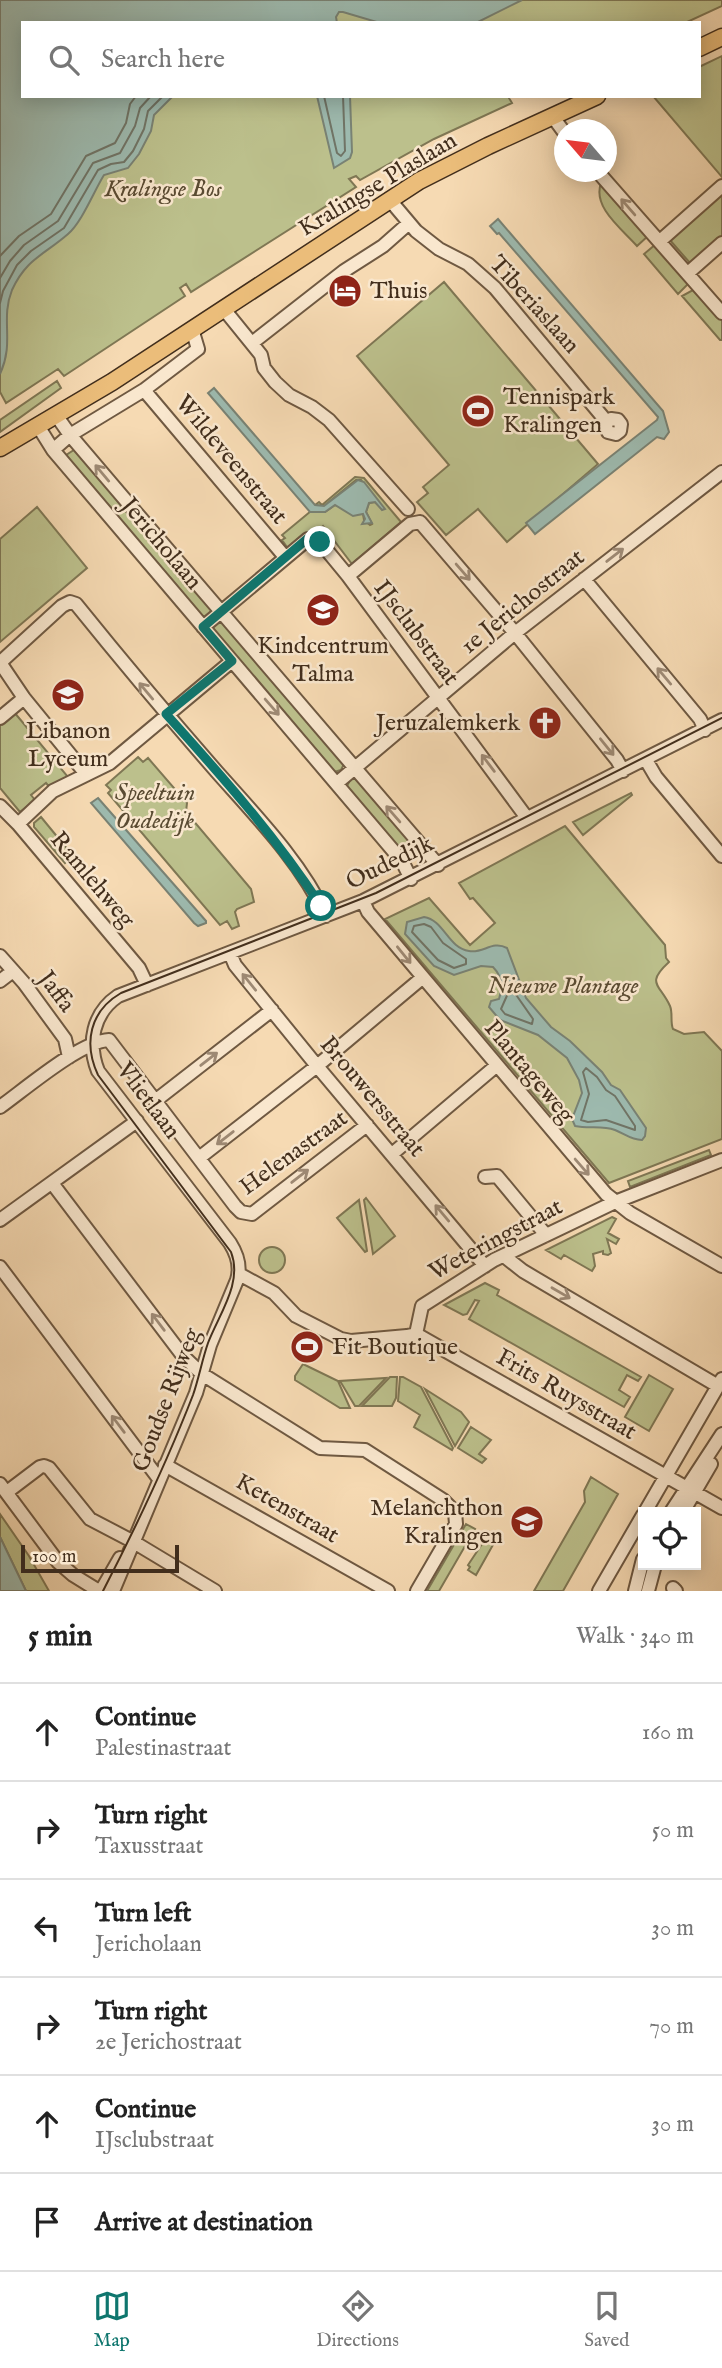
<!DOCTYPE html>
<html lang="en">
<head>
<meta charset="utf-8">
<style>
  body { margin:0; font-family:"IM FELL English",serif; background:#f6f6f6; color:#222 }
  .controls { position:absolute; right:21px; bottom:21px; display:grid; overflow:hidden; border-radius:0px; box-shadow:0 4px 18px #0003 }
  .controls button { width:63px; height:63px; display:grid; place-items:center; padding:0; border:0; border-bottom:2px solid #e0e0e0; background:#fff; color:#222; font:35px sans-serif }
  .compass { position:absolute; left:554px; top:119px; width:63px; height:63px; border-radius:50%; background:#fff; box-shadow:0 4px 18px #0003; rotate:298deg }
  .scale { position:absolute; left:21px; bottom:18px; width:158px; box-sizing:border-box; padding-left:7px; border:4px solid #422e1c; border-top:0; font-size:19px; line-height:24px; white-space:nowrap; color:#422e1c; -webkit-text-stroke:5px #f9e7ce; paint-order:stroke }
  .stop { position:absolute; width:21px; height:21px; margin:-16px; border:5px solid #0f766e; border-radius:50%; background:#fff }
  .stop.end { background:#0f766e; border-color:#fff; box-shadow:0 2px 7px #0008 }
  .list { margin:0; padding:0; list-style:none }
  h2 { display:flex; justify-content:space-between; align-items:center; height:91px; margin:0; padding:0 28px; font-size:30px }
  h2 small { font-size:23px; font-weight:400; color:#767676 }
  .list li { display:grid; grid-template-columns:46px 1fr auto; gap:21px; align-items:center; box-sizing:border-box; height:98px; padding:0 28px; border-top:2px solid #e0e0e0 }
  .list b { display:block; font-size:26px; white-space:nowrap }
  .list p { margin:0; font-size:23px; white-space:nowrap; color:#767676 }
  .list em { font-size:23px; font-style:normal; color:#767676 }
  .icon { flex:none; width:38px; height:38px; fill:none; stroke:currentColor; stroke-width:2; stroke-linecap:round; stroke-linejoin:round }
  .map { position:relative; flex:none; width:722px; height:1591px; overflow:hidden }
  .search { position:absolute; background:#fff; box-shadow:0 4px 18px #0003; left:21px; right:21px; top:21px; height:77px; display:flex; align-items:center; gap:18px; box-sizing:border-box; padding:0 24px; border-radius:0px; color:#767676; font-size:26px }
  .sheet { height:679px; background:#fff }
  nav { display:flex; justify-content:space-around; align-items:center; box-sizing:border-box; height:98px; border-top:2px solid #e0e0e0; background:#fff; font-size:19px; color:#767676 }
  nav a { display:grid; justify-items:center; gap:4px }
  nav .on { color:#0f766e }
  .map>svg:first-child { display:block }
</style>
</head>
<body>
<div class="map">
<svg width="722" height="1591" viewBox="0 0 722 1591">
  <rect width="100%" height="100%" fill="#f6dab3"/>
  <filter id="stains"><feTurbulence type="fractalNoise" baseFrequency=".00286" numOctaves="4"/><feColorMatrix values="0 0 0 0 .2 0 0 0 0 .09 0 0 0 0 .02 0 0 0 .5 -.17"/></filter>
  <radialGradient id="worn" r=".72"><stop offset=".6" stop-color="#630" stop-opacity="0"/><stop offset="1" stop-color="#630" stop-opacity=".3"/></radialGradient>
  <path fill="#bcc08c" stroke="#7f7754" stroke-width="2" d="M281 0H722V6L685 23H244Z
    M722 56V177L653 96H699V67Z
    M123 96H512L509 98 512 103 434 139 360 180 356 176 349 179 356 187 191 292 186 284 180 288 185 296 64 376 58 369 6 403 0 392V250Z
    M601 183 648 236 637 246C622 229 592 207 601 183Z
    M722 193V237L690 263 669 239Z
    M656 244 688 284 678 294 644 254Z
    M444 282 598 464 507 542 478 509 446 535 417 502 428 493 423 487 449 465 357 356Z
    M693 290 722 320V340H720L682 296Z
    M57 381 61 388 0 432V420Z
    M77 448 213 612 205 618 199 617 63 457Z
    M355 477 364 478 401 522 352 564 323 526 315 534H311L291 547H287L282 540 285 538 282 535 311 511 325 512 335 505 363 514 364 520 370 525 372 524 366 512 369 503 375 502 383 510 361 480H356L324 506 315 505 319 502 322 505Z
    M37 507 87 568 0 642V539Z
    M220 619 344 764 341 770 334 772 212 629V625Z
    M14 712 68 777 51 789 46 783 31 795 35 800 20 812 0 788V724Z
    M138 757 143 762 148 758 187 803 186 812 251 889 254 902 237 909 235 912 239 926 232 929 227 921 220 925 108 793 111 790 106 785Z
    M351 778H355L421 852 406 859 346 788Z
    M631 793 632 795 583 835 573 822Z
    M41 817 73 856 65 863 34 827V823Z
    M565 826 665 945 666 958 669 962C645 984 660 984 670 1006 673 1013 670 1022 673 1029L684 1034 704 1032 722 1051V1139L609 1183 385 919 429 898 470 945 495 923 473 898 470 899 459 883Z
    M709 1150 711 1155 630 1187 628 1181Z
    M366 1198 395 1236 373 1254 364 1200Z
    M359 1200 367 1251 365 1252 337 1218Z
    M612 1217 616 1219 608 1233 619 1239 616 1244 607 1239 611 1253 608 1255 603 1254V1251L593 1254 595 1266 592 1271 564 1255 561 1259 546 1250Z
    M259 1260a13 13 0 1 1 26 0a13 13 0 1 1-26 0Z
    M485 1283 499 1290 497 1295 641 1377 638 1381 627 1375 619 1390 630 1397 624 1407 469 1319 479 1301 475 1300 467 1314 463 1315 444 1305Z
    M303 1364 338 1381 350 1408H340L295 1380V1376Z
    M649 1375 673 1389 649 1431 625 1417Z
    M390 1377H397L396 1398 392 1406H362Z
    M400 1377H403L421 1387 453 1448 452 1450 414 1427 420 1415 398 1401Z
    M386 1378 359 1406H355L340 1381Z
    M425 1389 461 1412 469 1422 455 1446Z
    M471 1427 491 1440 479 1454 486 1459 482 1463 458 1448Z
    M591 1477 618 1494 563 1591H534L585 1502 584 1491Z
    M0 1514 29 1556 49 1591H26L0 1537Z
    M466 1524 475 1529 439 1591H427Z
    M490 1532 498 1536 476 1575 468 1570 470 1567 468 1565Z"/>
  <path fill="#9dbaaf" stroke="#798274" stroke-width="2" d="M0 0H522L476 23H380L343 12H339L336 17 337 23H23V96H173L154 115 151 131 139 154 128 168 104 175C94 191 82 222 68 234 44 255 26 259 12 290 0 320 15 342 0 374Z
    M317 96H350L352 152 350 158 334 168Z
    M498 219 663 411 669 432 664 439 657 437 535 534 526 523 657 420 658 417 499 233 497 234 490 226Z
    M214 388 315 505 324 506 358 480 364 482 385 509 382 510 375 502 369 503 366 512 372 523 362 524 365 519 363 514 353 516 335 505 325 512H310L208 393Z
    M98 798 206 921V923L198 926 194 923 91 803Z
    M424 917C444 920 448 948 469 951 483 954 492 940 507 948L526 998 551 1027 570 1041 602 1072 611 1085 620 1090 646 1128 645 1136 642 1140C631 1140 625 1134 615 1130 602 1125 589 1129 575 1126L572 1119 582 1093 579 1080 567 1058 538 1035 500 1020 489 1007 491 1001 499 999C503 987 502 976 493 967L481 966 454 975 434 966 405 934 407 922Z
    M0 1537 26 1591H0Z"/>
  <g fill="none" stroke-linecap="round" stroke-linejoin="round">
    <path stroke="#707466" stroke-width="2" d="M324 96 337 153 341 156 345 151 343 96
      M0 256 19 236 51 214 86 156 115 143 126 123 130 104 136 96
      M0 278 10 261 24 245 58 221 93 163 120 153 135 126 140 108 151 96
      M0 303 3 291 17 265 31 251 64 228 98 170 111 164 124 162 133 151 144 129 148 111 163 96
      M424 924 431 927 443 943 466 959V964L454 968 438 960 412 932 414 926Z
      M512 989 533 1019 532 1024 505 1014 501 1009 509 991Z
      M586 1068 597 1077 606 1090 615 1096 635 1126V1130L606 1120 588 1122 581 1120 589 1094 583 1072Z"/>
    <defs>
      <path id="minor" d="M553 117 564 132
        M598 172 722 313
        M389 199 416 231 439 249 468 264 495 288 607 422 606 427 608 432 616 434 620 431 621 424 618 420 611 419 607 422
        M660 241 722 186
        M688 273 722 243
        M223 308 261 355 264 368 275 382 289 395 312 407 329 420 408 509
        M252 343 344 271 383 246 409 223
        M144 390 285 557
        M56 415 70 435 139 516 438 865
        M38 426 53 450 402 861 411 879
        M53 450 70 435 144 390 198 349 192 329
        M348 576 410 524 420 522 515 633 617 760 623 771
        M584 579 700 719 705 730
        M203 627 308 539 320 542 348 576 527 818
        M0 718 24 698
        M646 760 656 777 722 856
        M86 774 24 698 1 664 4 659 62 606 70 602 76 604C122 661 169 717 217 772 256 816 301 862 326 916
        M337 783 515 633 722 472
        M0 806 18 824 139 968 147 985
        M18 824 53 791 110 763 232 661
        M363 901 368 912 606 1194 630 1213 722 1266
        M230 953 235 965 317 1066 485 1266
        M0 956 24 983 65 1039 69 1057
        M0 981 13 971
        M155 1101 272 1010
        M0 1107C24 1090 81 1041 109 1040L235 1206 241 1212 252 1214 367 1125
        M392 1154 496 1066
        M199 1158 317 1066 422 978
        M485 1177 497 1176 546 1235
        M52 1183 183 1356 202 1374 320 1448 365 1450 443 1500 455 1512 456 1524 417 1591
        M0 1220 137 1121
        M504 1256 523 1271 718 1386
        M0 1267 159 1479
        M239 1274 274 1293 296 1316 341 1339 351 1341 407 1336 416 1334 422 1306 494 1260 615 1202 722 1160
        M416 1334 722 1508
        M165 1465 388 1591
        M0 1484 58 1562 73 1575 99 1591
        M7 1492 40 1467 44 1466 49 1468 90 1519 132 1541 215 1591
        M645 1512 722 1379
        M671 1512 722 1434
        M683 1512 711 1464
        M673 1588 676 1591
        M101 1591 120 1558
        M113 1591 196 1393 210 1345 237 1280C241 1267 237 1254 230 1243L98 1071C87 1043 93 1013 118 996L363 901 722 720
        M599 1591 643 1515
        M635 1591 643 1559
        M648 1591 655 1565"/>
      <path id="major" d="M699 48 722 37
        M0 448 112 382 419 181 488 146 597 96"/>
    </defs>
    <use href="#minor" stroke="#6f5942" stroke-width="16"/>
    <use href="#major" stroke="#422e1c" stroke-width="19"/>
    <use href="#minor" stroke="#f9e7ce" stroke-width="12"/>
    <use href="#major" stroke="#ebbd7a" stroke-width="16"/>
    <path stroke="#422e1c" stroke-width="2" d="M103 1591C136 1527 167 1462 193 1395 199 1378 202 1360 208 1343 219 1314 243 1283 231 1252L98 1075C83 1043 90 1011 121 993L376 893 722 718"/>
  </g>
  <defs><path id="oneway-shaft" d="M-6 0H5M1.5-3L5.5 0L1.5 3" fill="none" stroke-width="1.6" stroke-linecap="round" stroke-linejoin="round" transform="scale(1.75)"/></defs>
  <g stroke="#9e8a75">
    <use href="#oneway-shaft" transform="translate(628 207) rotate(-131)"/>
    <use href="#oneway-shaft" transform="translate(102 473) rotate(-130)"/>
    <use href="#oneway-shaft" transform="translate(615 555) rotate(-38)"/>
    <use href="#oneway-shaft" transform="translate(463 572) rotate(49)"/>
    <use href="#oneway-shaft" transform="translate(664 676) rotate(-130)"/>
    <use href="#oneway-shaft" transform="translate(146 691) rotate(-130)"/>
    <use href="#oneway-shaft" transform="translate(272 707) rotate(49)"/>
    <use href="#oneway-shaft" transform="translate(607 747) rotate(51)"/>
    <use href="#oneway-shaft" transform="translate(488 763) rotate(-127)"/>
    <use href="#oneway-shaft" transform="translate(393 814) rotate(-131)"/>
    <use href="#oneway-shaft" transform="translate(404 955) rotate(51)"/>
    <use href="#oneway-shaft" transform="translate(249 982) rotate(-129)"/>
    <use href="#oneway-shaft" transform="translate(209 1059) rotate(-38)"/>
    <use href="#oneway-shaft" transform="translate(225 1138) rotate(142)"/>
    <use href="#oneway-shaft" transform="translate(582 1167) rotate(49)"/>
    <use href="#oneway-shaft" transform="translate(300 1176) rotate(-38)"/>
    <use href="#oneway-shaft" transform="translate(442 1213) rotate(-130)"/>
    <use href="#oneway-shaft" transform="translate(561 1293) rotate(30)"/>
    <use href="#oneway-shaft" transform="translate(158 1322) rotate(-127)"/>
    <use href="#oneway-shaft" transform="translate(118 1424) rotate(-127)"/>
  </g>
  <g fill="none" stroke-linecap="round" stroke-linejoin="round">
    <path stroke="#0f766e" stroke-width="9" d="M320 542 307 539 203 627 232 661 166 714C222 776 275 836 321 906"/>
  </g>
  <defs>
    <symbol id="hotel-disc" viewBox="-11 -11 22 22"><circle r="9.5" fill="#8f2418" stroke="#f9e7ce"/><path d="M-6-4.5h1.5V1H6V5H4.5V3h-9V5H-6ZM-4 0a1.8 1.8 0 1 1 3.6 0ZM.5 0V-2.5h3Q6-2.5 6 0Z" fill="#fff"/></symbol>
    <symbol id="stadium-disc" viewBox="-11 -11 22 22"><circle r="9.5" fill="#8f2418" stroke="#f9e7ce"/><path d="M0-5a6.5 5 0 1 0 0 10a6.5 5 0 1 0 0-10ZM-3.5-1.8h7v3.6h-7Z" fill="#fff"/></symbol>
    <symbol id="school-disc" viewBox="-11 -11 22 22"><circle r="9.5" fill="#8f2418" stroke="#f9e7ce"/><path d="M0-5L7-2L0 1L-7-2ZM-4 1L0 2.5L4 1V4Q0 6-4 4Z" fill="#fff"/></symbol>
    <symbol id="church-disc" viewBox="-11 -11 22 22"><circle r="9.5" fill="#8f2418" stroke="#f9e7ce"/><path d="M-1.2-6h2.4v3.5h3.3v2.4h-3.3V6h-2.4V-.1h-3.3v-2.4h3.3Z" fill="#fff"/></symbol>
  </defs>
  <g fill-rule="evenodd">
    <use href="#hotel-disc" x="326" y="272" width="38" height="38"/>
    <use href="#stadium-disc" x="459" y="392" width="38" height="38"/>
    <use href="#school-disc" x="304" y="591" width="38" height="38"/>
    <use href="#school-disc" x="49" y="676" width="38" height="38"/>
    <use href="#church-disc" x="526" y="704" width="38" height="38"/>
    <use href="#stadium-disc" x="288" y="1328" width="38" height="38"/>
    <use href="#school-disc" x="508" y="1503" width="38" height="38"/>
  </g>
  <g text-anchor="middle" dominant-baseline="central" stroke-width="5" stroke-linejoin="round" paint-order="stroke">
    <g font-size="24" fill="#422e1c" stroke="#f9e7ce">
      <text transform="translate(378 185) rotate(-31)">Kralingse Plaslaan</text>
      <text transform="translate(534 305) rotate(48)">Tiberiaslaan</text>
      <text transform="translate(231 460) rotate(50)">Wildeveenstraat</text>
      <text transform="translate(161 544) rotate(50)">Jericholaan</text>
      <text transform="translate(523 602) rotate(-39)">1e Jerichostraat</text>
      <text transform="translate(416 633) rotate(53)">IJsclubstraat</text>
      <text transform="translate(390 863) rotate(-26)">Oudedijk</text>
      <text transform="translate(92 880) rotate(50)">Ramlehweg</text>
      <text transform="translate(56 992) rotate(53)">Jaffa</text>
      <text transform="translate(529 1072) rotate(50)">Plantageweg</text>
      <text transform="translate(372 1097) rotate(50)">Brouwersstraat</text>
      <text transform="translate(148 1101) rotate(53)">Vlietlaan</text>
      <text transform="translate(294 1153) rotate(-36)">Helenastraat</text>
      <text transform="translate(496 1240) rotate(-28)">Weteringstraat</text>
      <text transform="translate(566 1395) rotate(30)">Frits Ruysstraat</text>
      <text transform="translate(167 1400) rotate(-69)">Goudse Rijweg</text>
      <text transform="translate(287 1509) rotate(30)">Ketenstraat</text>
    </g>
    <g font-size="24" font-style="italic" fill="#5a4b32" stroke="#f9e7ce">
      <text x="163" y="189">Kralingse Bos</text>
      <text x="155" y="793">Speeltuin<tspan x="155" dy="28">Oudedijk</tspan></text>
      <text x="563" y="986">Nieuwe Plantage</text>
    </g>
    <g font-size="24" fill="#422e1c" stroke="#f9e7ce" text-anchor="start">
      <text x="370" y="291">Thuis</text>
      <text x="503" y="397">Tennispark<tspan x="503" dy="28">Kralingen</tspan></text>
      <text x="323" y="646" text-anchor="middle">Kindcentrum<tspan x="323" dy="28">Talma</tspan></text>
      <text x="520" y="723" text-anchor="end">Jeruzalemkerk</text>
      <text x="68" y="731" text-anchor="middle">Libanon<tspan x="68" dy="28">Lyceum</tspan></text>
      <text x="332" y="1347">Fit Boutique</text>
      <text x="503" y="1508" text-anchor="end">Melanchthon<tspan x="503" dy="28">Kralingen</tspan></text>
    </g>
  </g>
  <rect width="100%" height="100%" filter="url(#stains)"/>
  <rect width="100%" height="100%" fill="url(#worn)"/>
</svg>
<div class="controls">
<button><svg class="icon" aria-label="locate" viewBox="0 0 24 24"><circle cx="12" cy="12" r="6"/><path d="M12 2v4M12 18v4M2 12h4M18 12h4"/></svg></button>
</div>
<svg class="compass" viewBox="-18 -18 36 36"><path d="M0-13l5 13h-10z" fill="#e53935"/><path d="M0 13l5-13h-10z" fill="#767676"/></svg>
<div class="scale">100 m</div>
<div class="stop" style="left:321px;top:906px"></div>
<div class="stop end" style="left:320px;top:542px"></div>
<div class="search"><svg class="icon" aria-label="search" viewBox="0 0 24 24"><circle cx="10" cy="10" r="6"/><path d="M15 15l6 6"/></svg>Search here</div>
</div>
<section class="sheet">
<h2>5 min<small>Walk · 340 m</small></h2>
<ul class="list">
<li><svg class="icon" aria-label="ahead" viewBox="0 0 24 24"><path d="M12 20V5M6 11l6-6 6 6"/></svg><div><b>Continue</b><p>Palestinastraat</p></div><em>160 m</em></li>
<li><svg class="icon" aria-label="right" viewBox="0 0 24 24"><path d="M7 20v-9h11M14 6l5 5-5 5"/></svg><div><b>Turn right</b><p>Taxusstraat</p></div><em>50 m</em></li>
<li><svg class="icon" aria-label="left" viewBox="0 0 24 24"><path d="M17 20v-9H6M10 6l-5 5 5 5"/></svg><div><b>Turn left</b><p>Jericholaan</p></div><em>30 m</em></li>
<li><svg class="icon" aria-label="right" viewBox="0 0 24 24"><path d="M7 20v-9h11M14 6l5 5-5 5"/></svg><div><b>Turn right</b><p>2e Jerichostraat</p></div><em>70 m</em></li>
<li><svg class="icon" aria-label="ahead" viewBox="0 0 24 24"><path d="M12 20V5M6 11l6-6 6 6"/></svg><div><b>Continue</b><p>IJsclubstraat</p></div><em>30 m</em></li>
<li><svg class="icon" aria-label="arrive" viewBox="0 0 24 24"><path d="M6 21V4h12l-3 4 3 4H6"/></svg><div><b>Arrive at destination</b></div></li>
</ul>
</section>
<nav>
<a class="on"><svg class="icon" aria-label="map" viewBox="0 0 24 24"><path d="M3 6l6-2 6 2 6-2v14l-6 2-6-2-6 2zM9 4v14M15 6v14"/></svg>Map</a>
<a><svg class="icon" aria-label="directions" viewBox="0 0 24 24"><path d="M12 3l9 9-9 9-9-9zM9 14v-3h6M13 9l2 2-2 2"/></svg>Directions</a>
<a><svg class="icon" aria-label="saved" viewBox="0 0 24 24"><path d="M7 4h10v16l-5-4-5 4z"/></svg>Saved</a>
</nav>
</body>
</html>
